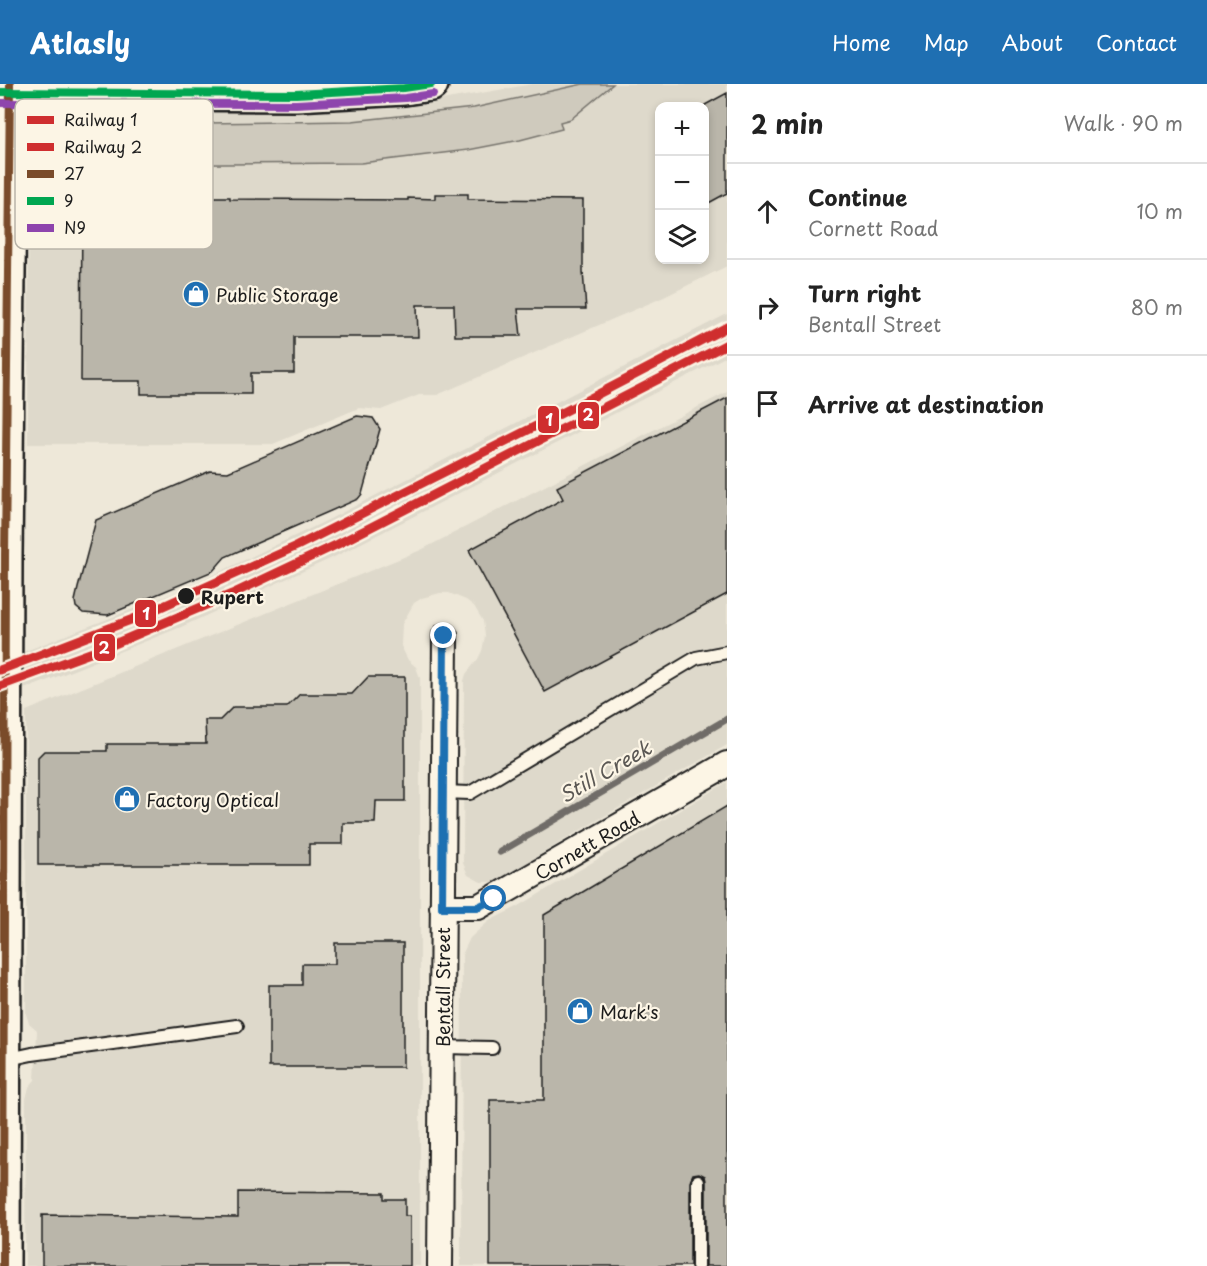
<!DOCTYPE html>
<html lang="en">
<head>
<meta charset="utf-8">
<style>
  body { margin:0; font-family:"Playpen Sans",sans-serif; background:#f6f6f6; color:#222 }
  .controls { position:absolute; right:18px; top:18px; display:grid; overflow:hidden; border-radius:12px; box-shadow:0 3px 9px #0003 }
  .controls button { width:54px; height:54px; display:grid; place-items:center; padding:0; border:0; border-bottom:2px solid #e0e0e0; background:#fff; color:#222; font:30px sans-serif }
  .stop { position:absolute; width:18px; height:18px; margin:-14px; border:4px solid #1f6fb2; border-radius:50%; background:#fff }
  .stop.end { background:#1f6fb2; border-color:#fff; box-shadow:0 2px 6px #0008 }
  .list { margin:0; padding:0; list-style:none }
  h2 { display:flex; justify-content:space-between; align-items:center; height:78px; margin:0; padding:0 24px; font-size:26px }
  h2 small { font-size:20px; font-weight:400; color:#767676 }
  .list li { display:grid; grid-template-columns:39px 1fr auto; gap:18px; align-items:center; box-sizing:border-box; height:96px; padding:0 24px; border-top:2px solid #e0e0e0 }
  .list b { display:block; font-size:22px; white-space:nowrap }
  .list p { margin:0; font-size:20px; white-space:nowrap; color:#767676 }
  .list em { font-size:20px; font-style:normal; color:#767676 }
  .icon { flex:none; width:33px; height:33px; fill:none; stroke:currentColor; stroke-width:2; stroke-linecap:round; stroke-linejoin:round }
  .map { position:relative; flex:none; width:727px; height:1182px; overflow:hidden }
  header { display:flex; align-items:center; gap:36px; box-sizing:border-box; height:84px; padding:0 30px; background:#1f6fb2; color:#fff }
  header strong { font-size:28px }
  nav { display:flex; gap:33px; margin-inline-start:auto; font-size:21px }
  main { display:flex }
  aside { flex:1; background:#fff }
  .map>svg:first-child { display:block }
</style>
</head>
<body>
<header>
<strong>Atlasly</strong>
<nav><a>Home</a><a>Map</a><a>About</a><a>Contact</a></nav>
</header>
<main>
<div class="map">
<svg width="727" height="1182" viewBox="0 0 727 1182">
  <rect width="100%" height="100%" fill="#eee8d9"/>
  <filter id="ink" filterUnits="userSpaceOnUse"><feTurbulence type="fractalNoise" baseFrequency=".0167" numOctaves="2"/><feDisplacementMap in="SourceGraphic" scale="12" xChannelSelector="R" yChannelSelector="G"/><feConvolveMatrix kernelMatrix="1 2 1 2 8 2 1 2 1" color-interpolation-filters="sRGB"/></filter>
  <g filter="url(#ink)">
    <path fill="#ded9cb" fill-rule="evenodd" d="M533 0H727V182L664 213 437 311H419L381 326 359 324 273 360H28L29 43 34 32 48 27H327L430 18ZM660 22H704V176H660Z
      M727 230V272L332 474 181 543 36 601 0 612V577L182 506 328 436Z
      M727 308V661L567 754 508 791 492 798H481L468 791 463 779 464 597 466 590 478 575 482 567 485 552 483 537 474 522 466 516 449 509H440L422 514 414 519 402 540 401 562 408 576 416 583 420 594V1182H25L26 1015 29 1003 35 996 37 946 29 939 26 930V627L421 466Z
      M727 698V1182H461L462 871 470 854 489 837 519 822Z"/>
    <path fill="#cfcabd" stroke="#76736c" stroke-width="1.5" d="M583 0H613L571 35 560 38 562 45 520 56 468 66 361 79 80 81C55 87 53 96 40 116L35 110V53L39 45 48 41 352 37 474 24Z"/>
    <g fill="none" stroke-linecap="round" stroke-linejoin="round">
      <path stroke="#6f6c67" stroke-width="7" d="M500 768 727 635"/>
    </g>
    <path fill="#bab6aa" stroke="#1c1c1c" stroke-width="1.5" d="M727 9V109L705 121V21Z
      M173 109H207V113H230V115L408 116V114L435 115V110H468V115L583 116V188L586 225H518L521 252H455L454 221H417L418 253H294V289H251V310H141V297H81L82 115 173 114Z
      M727 314V510L545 608 469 466 563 415 557 403Z
      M357 332 373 334 380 345 362 410 358 415 225 473 213 487 108 531 83 529 76 523 75 517 78 504 96 436 210 387 228 388Z
      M368 593H405V717H376L375 739H343V760H309V781H38V673L44 667H107V660H206L205 636H220L233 623H287L300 610H352Z
      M727 722V1182H706V1097L705 1092 699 1089 693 1090 690 1097V1182H490V1016H544V831Z
      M335 859H403V983H269V901H302V880H335Z
      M238 1108 384 1109V1115H405V1132H410V1182H42V1131L238 1133Z"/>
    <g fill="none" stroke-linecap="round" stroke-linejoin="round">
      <defs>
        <path id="service" d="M443 708 470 709 696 574 727 568
          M441 963 492 964
          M4 976 32 970 237 942
          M698 1182V1097"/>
        <path id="minor" d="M442 823H478L727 680
          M440 1182 445 552"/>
        <path id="secondary" d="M3 1182 5 472 10 0"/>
        <path id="primary" d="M0 8 296 10 404 4 431 0"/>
      </defs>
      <use href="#service" stroke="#1c1c1c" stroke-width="16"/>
      <use href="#minor" stroke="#1c1c1c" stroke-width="28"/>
      <use href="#secondary" stroke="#1c1c1c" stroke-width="38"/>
      <use href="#primary" stroke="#1c1c1c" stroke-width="38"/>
      <use href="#service" stroke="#fcf5e5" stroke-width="12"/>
      <use href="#minor" stroke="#fcf5e5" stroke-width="24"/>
      <use href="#secondary" stroke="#fcf5e5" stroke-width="33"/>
      <use href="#primary" stroke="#fcf5e5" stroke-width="33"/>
      <defs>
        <path id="bus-1" d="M3 1182 5 472 10 0"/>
        <path id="bus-2" d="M0 8 296 10 404 4 431 0"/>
        <path id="bus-3" d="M0 19 296 20 405 14 433 10"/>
      </defs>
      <use href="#bus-1" stroke="#fcf5e5" stroke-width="12"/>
      <use href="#bus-2" stroke="#fcf5e5" stroke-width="12"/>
      <use href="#bus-3" stroke="#fcf5e5" stroke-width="12"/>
      <use href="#bus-1" stroke="#7a4b2a" stroke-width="8"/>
      <use href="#bus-2" stroke="#00a651" stroke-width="8"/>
      <use href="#bus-3" stroke="#8e44ad" stroke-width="8"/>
      <defs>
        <path id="rail-1" d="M0 586 141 532 297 462 556 332 727 243"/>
        <path id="rail-2" d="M0 602 112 561 232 510 338 460 727 260"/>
      </defs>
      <use href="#rail-1" stroke="#fcf5e5" stroke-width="14"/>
      <use href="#rail-2" stroke="#fcf5e5" stroke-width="14"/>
      <use href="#rail-1" stroke="#cf2e2f" stroke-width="9"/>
      <use href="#rail-2" stroke="#cf2e2f" stroke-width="9"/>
    </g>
  </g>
  <g fill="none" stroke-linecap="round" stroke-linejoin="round" filter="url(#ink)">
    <path stroke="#1f6fb2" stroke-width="8" d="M444 552 442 823H478L494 815"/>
  </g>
  <defs>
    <symbol id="shop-disc" viewBox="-11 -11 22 22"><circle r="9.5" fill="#1f6fb2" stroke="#fcf5e5"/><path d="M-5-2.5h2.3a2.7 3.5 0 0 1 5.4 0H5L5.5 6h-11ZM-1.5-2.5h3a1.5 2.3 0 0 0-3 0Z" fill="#fff"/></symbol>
  </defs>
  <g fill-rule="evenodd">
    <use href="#shop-disc" x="181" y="195" width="30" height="30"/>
    <use href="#shop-disc" x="112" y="700" width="30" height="30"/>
    <use href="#shop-disc" x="565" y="912" width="30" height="30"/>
  </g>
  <circle fill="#1c1c1c" stroke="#fcf5e5" stroke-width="2" cx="186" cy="512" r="9"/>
  <g text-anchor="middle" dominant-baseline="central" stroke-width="4.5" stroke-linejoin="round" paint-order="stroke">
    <g font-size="18" fill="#1c1c1c" stroke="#fcf5e5" text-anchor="start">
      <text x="216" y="210">Public Storage</text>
      <text x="146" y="715">Factory Optical</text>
      <text x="600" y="927">Mark's</text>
    </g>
    <g font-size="18" font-weight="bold" fill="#1c1c1c" stroke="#fcf5e5" text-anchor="start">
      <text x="201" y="512">Rupert</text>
    </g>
    <g font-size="18" fill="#1c1c1c" stroke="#fcf5e5">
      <text transform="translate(587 761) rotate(-30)">Cornett Road</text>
      <text transform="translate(442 903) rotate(-90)">Bentall Street</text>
    </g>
    <g font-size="20" font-style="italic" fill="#5b5854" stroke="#fcf5e5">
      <text transform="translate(605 687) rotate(-30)">Still Creek</text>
    </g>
  </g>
  <rect x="15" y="15" width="198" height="150" rx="9" fill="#fcf5e5" stroke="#b9b4a9" stroke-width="1.5"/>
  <rect x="27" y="32" width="27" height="8" fill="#cf2e2f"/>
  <rect x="27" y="59" width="27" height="8" fill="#cf2e2f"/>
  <rect x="27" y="86" width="27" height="8" fill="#7a4b2a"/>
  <rect x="27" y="113" width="27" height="8" fill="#00a651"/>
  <rect x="27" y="140" width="27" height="8" fill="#8e44ad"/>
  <g font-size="16" fill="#1c1c1c">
    <text x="64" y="42">Railway 1</text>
    <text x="64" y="69">Railway 2</text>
    <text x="64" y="96">27</text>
    <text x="64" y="123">9</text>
    <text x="64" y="150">N9</text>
  </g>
  <g stroke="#fcf5e5" stroke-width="2">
    <rect x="577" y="317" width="23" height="29" rx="6" fill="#cf2e2f"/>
    <rect x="537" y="321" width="23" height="29" rx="6" fill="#cf2e2f"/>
    <rect x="134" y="515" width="23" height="29" rx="6" fill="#cf2e2f"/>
    <rect x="93" y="549" width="23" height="29" rx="6" fill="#cf2e2f"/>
  </g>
  <g font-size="16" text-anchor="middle" font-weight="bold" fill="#fff">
    <text x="588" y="337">2</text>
    <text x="549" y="342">1</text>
    <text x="146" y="536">1</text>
    <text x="104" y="570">2</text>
  </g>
</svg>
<div class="controls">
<button>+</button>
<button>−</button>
<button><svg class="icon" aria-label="layers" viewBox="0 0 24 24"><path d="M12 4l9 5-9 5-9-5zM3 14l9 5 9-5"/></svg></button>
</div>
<div class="stop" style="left:494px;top:815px"></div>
<div class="stop end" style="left:444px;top:552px"></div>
</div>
<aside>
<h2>2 min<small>Walk · 90 m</small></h2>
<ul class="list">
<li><svg class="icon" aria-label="ahead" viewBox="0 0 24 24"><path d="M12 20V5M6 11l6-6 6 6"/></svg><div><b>Continue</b><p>Cornett Road</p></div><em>10 m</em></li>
<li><svg class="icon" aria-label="right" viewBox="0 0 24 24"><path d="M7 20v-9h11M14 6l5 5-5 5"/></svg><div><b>Turn right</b><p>Bentall Street</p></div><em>80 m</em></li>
<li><svg class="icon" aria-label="arrive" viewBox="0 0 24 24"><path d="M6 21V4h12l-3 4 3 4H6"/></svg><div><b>Arrive at destination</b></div></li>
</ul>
</aside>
</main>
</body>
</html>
